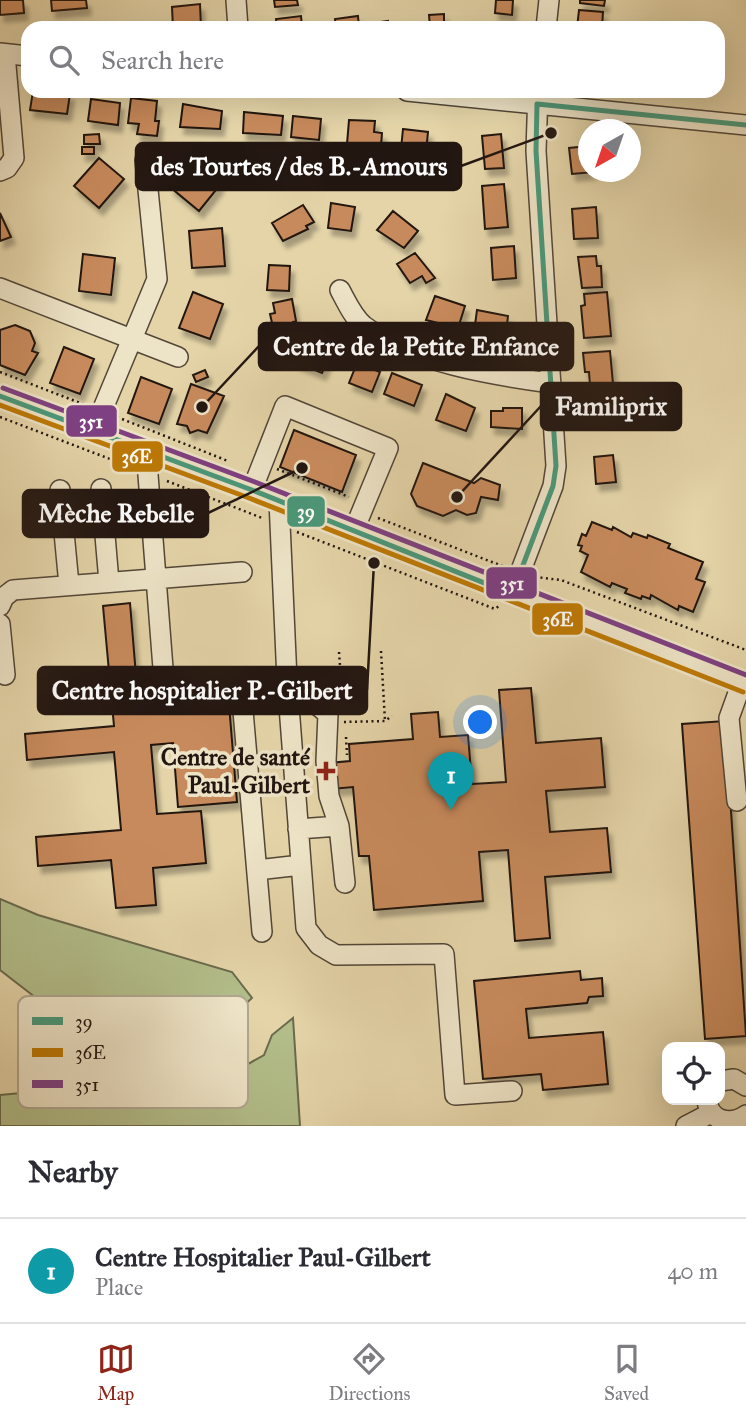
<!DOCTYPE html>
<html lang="en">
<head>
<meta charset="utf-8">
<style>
  body { margin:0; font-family:"IM FELL Great Primer",serif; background:#f7f7f7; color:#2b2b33 }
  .controls { position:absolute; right:21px; bottom:21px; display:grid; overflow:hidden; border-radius:14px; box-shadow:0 7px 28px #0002 }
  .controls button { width:63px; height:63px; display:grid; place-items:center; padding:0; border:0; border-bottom:2px solid #e1e1e2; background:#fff; color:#2b2b33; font:35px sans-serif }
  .compass { position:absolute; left:578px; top:119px; width:63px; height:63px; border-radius:50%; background:#fff; box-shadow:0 7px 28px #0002; rotate:220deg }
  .you { position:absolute; left:481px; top:723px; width:24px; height:24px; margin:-18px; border:5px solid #fff; border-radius:50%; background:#1a73e8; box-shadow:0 0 0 10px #1a73e833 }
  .badge { display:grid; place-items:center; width:46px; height:46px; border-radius:50%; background:#8f2418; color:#fff; font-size:23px; font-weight:700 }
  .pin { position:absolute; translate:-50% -58px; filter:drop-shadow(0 2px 4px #0008) }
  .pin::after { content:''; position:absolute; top:37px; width:24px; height:21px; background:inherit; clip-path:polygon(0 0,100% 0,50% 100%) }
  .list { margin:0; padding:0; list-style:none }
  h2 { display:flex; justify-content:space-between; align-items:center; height:91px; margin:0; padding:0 28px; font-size:30px }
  h2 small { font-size:23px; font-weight:400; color:#7c7c81 }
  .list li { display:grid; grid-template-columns:46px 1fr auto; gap:21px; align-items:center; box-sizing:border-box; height:105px; padding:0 28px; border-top:2px solid #e1e1e2 }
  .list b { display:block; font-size:26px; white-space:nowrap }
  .list p { margin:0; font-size:23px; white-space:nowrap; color:#7c7c81 }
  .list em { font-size:23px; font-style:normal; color:#7c7c81 }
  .icon { flex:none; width:38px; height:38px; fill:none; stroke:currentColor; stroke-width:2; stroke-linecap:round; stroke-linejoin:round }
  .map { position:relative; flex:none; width:746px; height:1126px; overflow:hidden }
  .search { position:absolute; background:#fff; box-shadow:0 7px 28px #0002; left:21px; right:21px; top:21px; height:77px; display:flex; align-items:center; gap:18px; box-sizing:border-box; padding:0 24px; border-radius:21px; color:#7c7c81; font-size:26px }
  .sheet { height:196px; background:#fff }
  nav { display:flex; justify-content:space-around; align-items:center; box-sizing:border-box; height:98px; border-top:2px solid #e1e1e2; background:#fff; font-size:19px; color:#7c7c81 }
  nav a { display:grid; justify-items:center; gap:4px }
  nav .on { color:#8f2418 }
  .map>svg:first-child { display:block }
</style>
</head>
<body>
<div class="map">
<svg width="746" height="1126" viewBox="0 0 746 1126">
  <defs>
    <filter id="shadow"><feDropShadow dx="4" dy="7" stdDeviation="2" flood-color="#0004"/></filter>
  </defs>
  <rect width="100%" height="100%" fill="#e4d4a8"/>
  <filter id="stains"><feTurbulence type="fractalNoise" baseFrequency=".00286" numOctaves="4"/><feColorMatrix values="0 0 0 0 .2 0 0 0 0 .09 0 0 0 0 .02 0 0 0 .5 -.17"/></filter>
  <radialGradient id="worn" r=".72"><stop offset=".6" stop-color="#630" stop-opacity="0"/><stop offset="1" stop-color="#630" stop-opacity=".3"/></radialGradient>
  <path fill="#b2bd89" stroke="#6a6a4d" stroke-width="2" d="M0 899 38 915 232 972 252 998 236 1013 49 1008 0 970Z
    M293 1018 300 1126H0V1095L232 1073 264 1055 272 1035Z"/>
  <path fill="#c78a5b" stroke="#221611" stroke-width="2" filter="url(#shadow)" d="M0 0H23L24 13 0 15Z
    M51 0H86L87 8 52 11Z
    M274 0H297L298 5 275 7Z
    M496 0H513L512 15 495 13Z
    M580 0H605L604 6 580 3Z
    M200 4 201 28H173L172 7Z
    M579 10 603 12 602 28H577Z
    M444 14V26L430 27 429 15Z
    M301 16 302 26 309 25V28H277L276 19Z
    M358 16 359 28H336L335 19Z
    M388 21 389 28H366V24Z
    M33 91 70 94 67 114 30 110Z
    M131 98 157 101 155 121H159L157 136 137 134 139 124 128 123Z
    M91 99 120 103 118 125 88 121Z
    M183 104 222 111 220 129 180 127Z
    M244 112 283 116 281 135 243 133Z
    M293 116 321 119 319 140 291 137Z
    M349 120 375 121 374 132 382 133 381 146 347 144Z
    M403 129 428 132 426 152 401 149Z
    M99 134 100 144H84V135Z
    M501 134 504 168 485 169 482 136Z
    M588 146V172H594L572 174 569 148Z
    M82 147H94V154H82Z
    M99 158 124 179 99 208 74 186Z
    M191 161 220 185 199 211 170 187Z
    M504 184 508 227 485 229 482 186Z
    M331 203 355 207 351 231 328 228Z
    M303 205 314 222 306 226 308 229 283 241 272 223Z
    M596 207 598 238 574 239 572 209Z
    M393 211 418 231 404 248 377 230Z
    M0 213 11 237 0 241Z
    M222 228 225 266 192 268 189 231Z
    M514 246 516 278 493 280 491 248Z
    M415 253 435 278 426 283 422 276 410 283 397 264Z
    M83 254 115 258 111 295 79 291Z
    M596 256 597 266H601L602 287 582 288 578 257Z
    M269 265 290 266 289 291 267 290Z
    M193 292 223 304 210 339 179 328Z
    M607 292 611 336 584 338 581 306 585 305 584 294Z
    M435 296 465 306 458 328 426 320Z
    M292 299 296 321 293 322 295 332 275 336 270 314 275 313 273 303Z
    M477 310 508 316 506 333 474 332Z
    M15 325 30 331 35 343 32 351 38 353 25 375 0 365V330Z
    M303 342 331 353 322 373 295 362Z
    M64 347 94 359 80 394 50 383Z
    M610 351 613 384 590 385 589 372H585L583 353Z
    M357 363 380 372 372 392 349 383Z
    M205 370 208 377 196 382 193 375Z
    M392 373 422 385 414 406 384 394Z
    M141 377 172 389 159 424 128 413Z
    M191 384 224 396 207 433 198 430 190 433 187 426 177 424Z
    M446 394 475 408 466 431 436 420Z
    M503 408H522V429L491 427V411H503Z
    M294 430 356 455 342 492 280 467Z
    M613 455 616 482 596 484 594 457Z
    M423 463 474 483 481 478 500 485 498 500 481 497 476 513 467 515 456 510 443 516 417 506 411 494Z
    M592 522 612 530 613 527 631 537 633 533 647 538 648 535 670 544 668 548 703 562 696 579 705 582 693 612 679 606 678 610 651 595 650 599 642 596 641 599 625 593 627 589 612 583 610 587 581 572 588 555 580 551 582 546 578 545 582 534 586 536Z
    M130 603 139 712 229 704 237 802 178 807 173 743 151 745 157 814 201 811 206 863 153 868 156 905 116 908 111 860 38 866 36 837 121 830 114 752 27 760 25 734 114 726 103 606Z
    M531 688 536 743 601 738 605 787 546 791 550 832 607 828 611 872 545 877 550 938 515 941 508 850 479 852 483 901 374 910 369 856H359L353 787 331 789 329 763 350 761 349 744 413 739 411 714 438 712 440 737 468 735 472 784 506 782 499 690Z
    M725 721 746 1036 705 1039 682 724Z
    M580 971 581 980 602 978 603 996 589 997 587 1003 526 1009 529 1038 603 1032 608 1084 543 1090 541 1074 483 1079 474 981Z"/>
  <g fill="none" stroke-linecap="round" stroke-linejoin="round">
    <defs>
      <path id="minor" d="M236 0 238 28
        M546 28 549 0
        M0 53 28 56
        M407 91 746 125
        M0 171 7 168 14 158 5 54
        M0 288 178 357
        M340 290C347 303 353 317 364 326 414 363 492 375 551 383
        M0 396 252 490 746 684
        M94 430 157 279 145 160
        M146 449 165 694 174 702 288 696
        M101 489 109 582
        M60 490 69 585
        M252 490 285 406 388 448 354 530
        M279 501 287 680 306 928 319 945 336 955 444 954 455 1095 512 1091
        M512 594 553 486 556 466 536 151 538 91
        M0 606 4 597 13 590 242 572
        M0 624 5 675
        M287 680 328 714 326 761 329 796 339 826 345 883
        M242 699 262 932
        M737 801 729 718 742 682
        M298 829 339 826
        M257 870 301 865
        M720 1081 734 1079 746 1086
        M707 1100C709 1121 730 1126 746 1115
        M686 1126 711 1113"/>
    </defs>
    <use href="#minor" stroke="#524637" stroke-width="22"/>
    <path stroke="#221611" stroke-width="2.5" stroke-dasharray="2 3.5" stroke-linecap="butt" d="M0 372 88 406
      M0 417 131 467
      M117 417 228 461
      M277 469 349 497
      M167 481 262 518
      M378 518 505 567
      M297 532 495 609 499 606
      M535 577 561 580 746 650
      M381 651 385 721
      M339 652 343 706
      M344 722 385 721 392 716
      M346 737 347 755"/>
    <use href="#minor" stroke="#ede3c6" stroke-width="19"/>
    <defs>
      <path id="bus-1" d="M537 104 746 125
        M0 396 252 490 512 594
        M512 594 553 486 556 466 536 151 537 104"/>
      <path id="bus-2" d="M0 405 249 498 743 692"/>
      <path id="bus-3" d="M3 388 255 482 746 675"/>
    </defs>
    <use href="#bus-1" stroke="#ede3c6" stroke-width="10"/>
    <use href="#bus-2" stroke="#ede3c6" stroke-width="10"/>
    <use href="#bus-3" stroke="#ede3c6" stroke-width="10"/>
    <use href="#bus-1" stroke="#4a9879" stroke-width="5"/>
    <use href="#bus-2" stroke="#bd7905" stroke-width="5"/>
    <use href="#bus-3" stroke="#7e4082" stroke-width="5"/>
  </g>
  <path fill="#8f2418" stroke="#ede3c6" stroke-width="2.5" d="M322.5 760.5h7v7h7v7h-7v7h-7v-7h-7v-7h7z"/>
  <g text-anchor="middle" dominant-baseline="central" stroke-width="7" stroke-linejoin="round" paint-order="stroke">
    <g font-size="24" font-weight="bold" fill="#221611" stroke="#ede3c6" text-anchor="end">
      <text x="310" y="757">Centre de santé<tspan x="310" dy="28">Paul-Gilbert</tspan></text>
    </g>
  </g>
  <rect x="18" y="996" width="230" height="112" rx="10" fill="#ede3c6" stroke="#b0a690" stroke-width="2"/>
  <rect x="32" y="1017" width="31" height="8" fill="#4a9879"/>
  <rect x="32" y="1048" width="31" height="9" fill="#bd7905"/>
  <rect x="32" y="1080" width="31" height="8" fill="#7e4082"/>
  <g font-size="19" fill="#221611">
    <text x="75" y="1028">39</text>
    <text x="75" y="1059">36E</text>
    <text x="75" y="1091">351</text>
  </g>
  <path fill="none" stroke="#221611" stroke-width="2.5" d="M551 133L461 166M202 407L259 346M457 497L541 406M302 468L208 513M374 563L367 690"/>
  <g fill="#221611" stroke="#ede3c6" stroke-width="2.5">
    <circle cx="551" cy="133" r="7"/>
    <circle cx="202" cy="407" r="7"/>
    <circle cx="457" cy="497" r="7"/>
    <circle cx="302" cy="468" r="7"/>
    <circle cx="374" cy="563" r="7"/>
  </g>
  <g fill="#221611" stroke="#221611" stroke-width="2.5">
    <rect x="136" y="143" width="325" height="47" rx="7"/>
    <rect x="259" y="323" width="314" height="47" rx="7"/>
    <rect x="541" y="383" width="140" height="47" rx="7"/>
    <rect x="23" y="490" width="185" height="47" rx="7"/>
    <rect x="38" y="667" width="329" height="47" rx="7"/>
  </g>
  <g font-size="26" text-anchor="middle" font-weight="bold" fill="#fff">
    <text x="299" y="175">des Tourtes / des B.-Amours</text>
    <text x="416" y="355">Centre de la Petite Enfance</text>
    <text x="611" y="415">Familiprix</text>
    <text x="116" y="522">Mèche Rebelle</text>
    <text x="202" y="699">Centre hospitalier P.-Gilbert</text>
  </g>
  <g stroke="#ede3c6" stroke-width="2.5">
    <rect x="65" y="404" width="53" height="34" rx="7" fill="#7e4082"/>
    <rect x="111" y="440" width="53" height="33" rx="7" fill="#bd7905"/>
    <rect x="286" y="495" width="40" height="33" rx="7" fill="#4a9879"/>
    <rect x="485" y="566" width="53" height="34" rx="7" fill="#7e4082"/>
    <rect x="531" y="602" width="53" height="34" rx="7" fill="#bd7905"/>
  </g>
  <g font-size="19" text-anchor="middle" font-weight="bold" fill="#fff">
    <text x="91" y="428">351</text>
    <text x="137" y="463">36E</text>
    <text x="306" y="518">39</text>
    <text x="512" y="590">351</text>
    <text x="558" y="626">36E</text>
  </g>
  <rect width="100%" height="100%" filter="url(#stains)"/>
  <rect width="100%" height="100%" fill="url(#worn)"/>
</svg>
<div class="controls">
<button><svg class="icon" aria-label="locate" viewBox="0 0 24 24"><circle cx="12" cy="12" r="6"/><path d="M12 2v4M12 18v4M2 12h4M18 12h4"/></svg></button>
</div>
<svg class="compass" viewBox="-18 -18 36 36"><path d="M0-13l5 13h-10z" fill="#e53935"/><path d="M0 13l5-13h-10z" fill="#7c7c81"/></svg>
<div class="you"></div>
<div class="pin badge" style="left:451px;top:810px;background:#0f9aa8">1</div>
<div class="search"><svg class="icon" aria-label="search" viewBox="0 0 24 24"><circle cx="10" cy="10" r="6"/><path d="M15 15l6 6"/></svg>Search here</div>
</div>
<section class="sheet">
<h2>Nearby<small></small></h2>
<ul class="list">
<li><span class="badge" style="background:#0f9aa8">1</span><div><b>Centre Hospitalier Paul-Gilbert</b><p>Place</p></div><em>40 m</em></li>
</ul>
</section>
<nav>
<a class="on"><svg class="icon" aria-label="map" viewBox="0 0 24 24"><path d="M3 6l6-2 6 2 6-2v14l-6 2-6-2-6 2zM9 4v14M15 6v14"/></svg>Map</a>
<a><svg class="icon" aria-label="directions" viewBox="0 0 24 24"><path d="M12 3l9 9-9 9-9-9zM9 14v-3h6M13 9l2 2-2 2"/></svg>Directions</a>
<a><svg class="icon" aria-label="saved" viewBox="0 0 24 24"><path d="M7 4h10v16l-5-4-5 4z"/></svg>Saved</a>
</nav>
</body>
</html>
